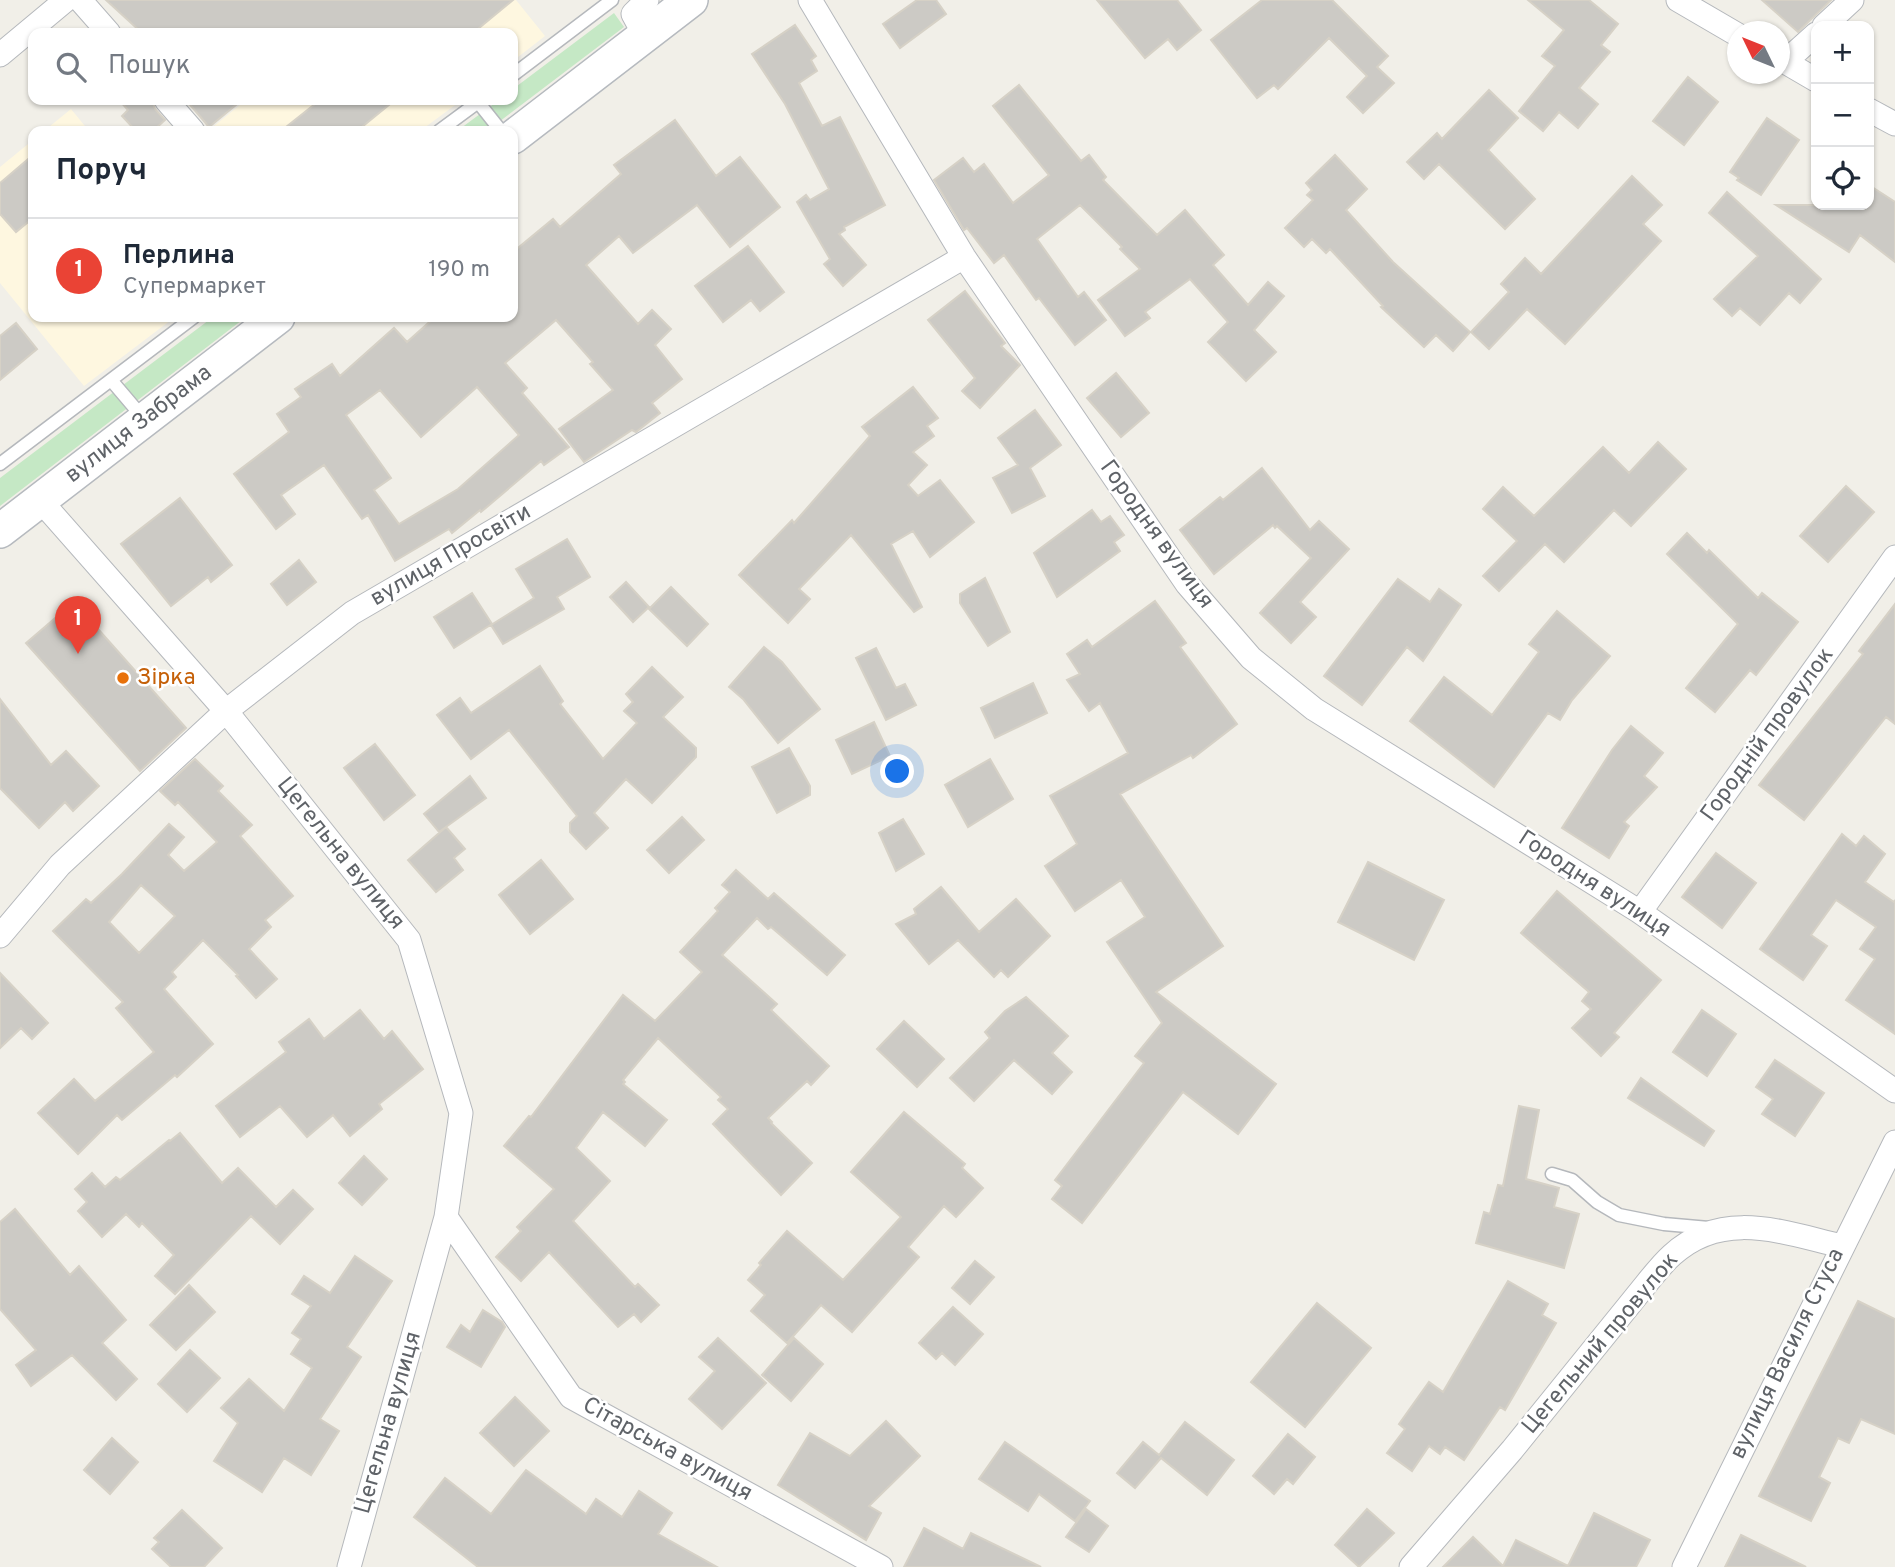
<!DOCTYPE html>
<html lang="uk">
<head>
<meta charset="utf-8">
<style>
  body { margin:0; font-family:Overpass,sans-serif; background:#f6f6f7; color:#1f2937 }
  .controls { position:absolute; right:21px; top:21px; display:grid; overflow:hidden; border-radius:14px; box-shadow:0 2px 5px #0004 }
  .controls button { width:63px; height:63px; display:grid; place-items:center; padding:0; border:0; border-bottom:2px solid #e0e1e3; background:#fff; color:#1f2937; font:35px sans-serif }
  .compass { position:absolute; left:1727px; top:21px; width:63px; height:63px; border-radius:50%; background:#fff; box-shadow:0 2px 5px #0004; rotate:313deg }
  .you { position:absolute; left:898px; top:772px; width:24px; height:24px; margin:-18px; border:5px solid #fff; border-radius:50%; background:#1a73e8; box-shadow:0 0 0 10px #1a73e833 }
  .badge { display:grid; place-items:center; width:46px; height:46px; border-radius:50%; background:#ea4335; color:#fff; font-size:23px; font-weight:700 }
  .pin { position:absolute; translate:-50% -58px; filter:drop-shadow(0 2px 4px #0008) }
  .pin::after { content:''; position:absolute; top:37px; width:24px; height:21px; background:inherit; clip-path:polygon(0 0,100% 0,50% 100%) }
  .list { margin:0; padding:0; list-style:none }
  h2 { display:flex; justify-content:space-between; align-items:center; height:91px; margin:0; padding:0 28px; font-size:30px }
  h2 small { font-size:23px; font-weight:400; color:#747a83 }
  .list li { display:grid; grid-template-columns:46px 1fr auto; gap:21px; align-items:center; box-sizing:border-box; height:105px; padding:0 28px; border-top:2px solid #e0e1e3 }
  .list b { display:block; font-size:26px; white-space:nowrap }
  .list p { margin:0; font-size:23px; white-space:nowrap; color:#747a83 }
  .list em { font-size:23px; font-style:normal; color:#747a83 }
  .icon { flex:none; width:38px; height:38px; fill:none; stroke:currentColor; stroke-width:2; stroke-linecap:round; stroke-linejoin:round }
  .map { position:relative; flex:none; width:1895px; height:1567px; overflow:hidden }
  .search { position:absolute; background:#fff; box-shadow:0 2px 5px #0004; left:28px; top:28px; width:490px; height:77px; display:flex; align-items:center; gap:18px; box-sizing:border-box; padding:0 24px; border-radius:14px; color:#747a83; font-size:26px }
  .panel { position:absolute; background:#fff; box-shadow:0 2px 5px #0004; left:28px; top:126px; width:490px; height:196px; border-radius:14px }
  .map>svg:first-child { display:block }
</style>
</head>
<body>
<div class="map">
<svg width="1895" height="1567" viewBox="0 0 1895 1567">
  <rect width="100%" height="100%" fill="#f1efe8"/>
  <path fill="#fef7e0" d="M254 0H516L545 36 513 61V33H281Z
    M246 100H462L420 131H208Z
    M71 109 89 131H44Z
    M33 140V317H175L84 386 0 283V167Z"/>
  <path fill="#c5e8c5" d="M614 13 624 27 487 131H457L499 100H513V89Z
    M213 317H246L0 506V478Z"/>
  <path fill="#cccac5" stroke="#d6d1c6" stroke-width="2" fill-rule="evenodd" d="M106 0H513L473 33H142Z
    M917 0H936L946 14 900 48 883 24Z
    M1097 0H1177L1201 30 1177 50 1168 39 1145 58Z
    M1262 0H1332L1388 56 1377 67 1394 83 1363 113 1347 97 1367 76 1329 38 1278 89 1274 85 1257 98 1211 40Z
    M1528 0H1589L1618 24 1601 45 1610 52 1579 88 1598 104 1578 128 1559 112 1543 131 1519 111 1555 66 1542 56 1564 30Z
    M1762 0H1831L1798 32Z
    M795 25 816 56 811 60 817 71 799 83 822 126 840 117 885 205 844 227 845 230 839 234 866 265 843 286 824 264 830 259 797 202 806 195 810 200 829 189 785 104 752 54Z
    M1688 77 1718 102 1684 145 1653 121Z
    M1019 85 1081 161 1089 155 1106 177 1103 180 1157 235 1185 210 1224 255 1213 265 1248 305 1268 282 1284 296 1254 330 1276 352 1246 381 1208 342 1228 322 1190 279 1145 312 1150 318 1125 336 1098 300 1140 269 1120 249 1122 247 1080 205 1037 239 1078 297 1084 292 1106 320 1075 345 1039 298 1036 300 1004 255 994 263 967 228 964 230 934 180 963 158 974 172 984 164 1013 203 1049 175 993 106Z
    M1489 90 1518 118 1488 150 1535 199 1505 229 1439 164 1424 179 1407 162 1437 133 1442 139Z
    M119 100H152L155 109 165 120 153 131H136L122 116 128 110Z
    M186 100H242L209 127Z
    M320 100H395L357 131H281Z
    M1767 118 1799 140 1761 195 1737 180 1739 178 1730 172Z
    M675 120 716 176 740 157 780 207 730 247 697 205 633 253 619 236 586 265 638 324 652 310 671 329 655 345 682 379 652 403 660 413 636 432 632 430 584 462 559 429 613 390 590 364 593 362 556 320 505 363 527 388 522 393 569 447 544 465 541 461 481 512 480 510 452 533 449 529 395 561 368 515 362 519 324 465 281 495 295 514 276 529 234 474 289 432 277 414 301 397 295 389 332 364 340 376 394 328 407 342 435 317H513V252L553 219 560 227 621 174 614 165ZM477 387 519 435 458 489 399 524 374 490 391 478 346 415 380 390 421 437Z
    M33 155V218L16 232 0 214V183Z
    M1335 155 1367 189 1346 210 1393 262 1470 332 1453 351 1436 335 1424 347 1381 307 1383 306 1330 249 1326 253 1312 239 1304 247 1285 228 1313 200 1307 195 1312 190 1306 183Z
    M1632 176 1662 205 1643 224 1661 241 1565 344 1527 309 1489 349 1471 332 1509 292 1501 284 1525 258 1541 274Z
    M1869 185 1895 202V262L1860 235 1849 252 1776 205H1869Z
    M1727 192 1821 279 1800 303 1789 293 1760 325 1740 308 1732 316 1714 299 1758 256 1709 213Z
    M748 246 784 292 760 311 751 300 723 322 695 286Z
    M965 291 1005 343 1001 346 1020 365 980 408 962 391 975 378 928 320Z
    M16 323 37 349 0 380V336Z
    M1116 373 1149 413 1121 437 1087 398Z
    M913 387 938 418 927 426 934 436 913 452 927 465 908 485 918 496 940 480 974 522 930 557 913 531 891 544 922 607 914 612 851 535 799 589 810 599 788 623 739 575 792 520 794 523 870 436 862 427Z
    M1035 410 1061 445 1030 468 1045 496 1012 513 993 478 1018 465 998 438Z
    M1658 442 1686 469 1631 526 1614 510 1564 562 1545 544 1499 591 1483 576 1517 541 1483 509 1503 487 1534 516 1603 447 1629 473Z
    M1262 468 1310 530 1319 521 1349 549 1300 602 1316 617 1291 643 1260 613 1311 558 1277 526 1275 528 1273 525 1214 574 1180 530 1220 497 1223 500Z
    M1846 486 1874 512 1828 562 1800 536Z
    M180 498 232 565 211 582 208 577 171 606 121 544Z
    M1092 510 1101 522 1110 516 1124 535 1114 542 1120 551 1057 597 1034 553Z
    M1687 533 1707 553 1709 550 1758 598 1762 593 1798 622 1756 675 1750 670 1715 712 1686 688 1738 624 1667 554Z
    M567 539 590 577 557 597 564 609 503 644 491 625 534 598 516 569Z
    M299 560 316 582 287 605 271 584Z
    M985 578 1010 632 988 646 960 603V594Z
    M1398 579 1430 602 1439 589 1461 605 1423 661 1407 647 1362 705 1324 676Z
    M626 582 649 607 633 622 610 597Z
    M671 587 708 624 687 646 649 609Z
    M472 593 492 624 454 648 434 617Z
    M1155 601 1186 643 1180 647 1237 724 1193 758 1191 755 1120 794 1223 946 1156 992 1276 1084 1238 1134 1183 1092 1082 1223 1052 1199 1062 1186 1055 1180 1144 1063 1135 1056 1162 1023 1107 942 1145 917 1121 880 1075 911 1045 866 1077 844 1050 796 1128 753 1100 703 1089 711 1067 680 1080 674 1067 654 1087 640 1092 647Z
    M74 602 186 728 140 771 26 643Z
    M1895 604V724L1886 717 1804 820 1759 785 1863 654 1859 651Z
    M1557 611 1610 656 1572 700 1560 720 1548 713 1494 787 1410 721 1444 677 1492 715 1539 652 1529 644Z
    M764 647 782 662 820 709 778 743 743 699 729 687Z
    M876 648 896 688 905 684 916 705 886 720 856 658Z
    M540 666 563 701 560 704 603 759 637 723 624 711 633 702 626 694 652 667 683 697 663 717 696 748V757L652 803 626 779 594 813 608 828 586 849 570 832V823L577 816 509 730 471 759 437 715 460 698 471 713Z
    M1033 683 1047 713 995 738 981 708Z
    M0 699 51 765 66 751 99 786 73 811 65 802 39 828 0 788Z
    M874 722 890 756 852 774 836 740Z
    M1631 726 1663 753 1644 776 1657 787 1624 822 1629 826 1609 858 1562 828 1612 750Z
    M375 744 415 795 384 820 344 768Z
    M789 748 810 786V795L777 813 752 767Z
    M195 759 223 786 218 791 252 825 240 836 293 896 265 920 271 927 249 949 277 979 256 998 236 976 238 975 203 940 172 972 176 977 164 989 213 1044 177 1077 175 1075 122 1120 117 1115 78 1154 38 1113 74 1079 95 1101 154 1052 116 1008 123 1002 53 931 86 899 91 903 122 874 169 824 184 837 168 855 184 871 217 842 178 802 175 805 160 791ZM141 885 175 916 139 953 109 922Z
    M990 759 1013 799 968 827 945 785Z
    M470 776 486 798 439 832 424 814Z
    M682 817 704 840 669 873 647 850Z
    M903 819 924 854 896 871 879 833Z
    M446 827 465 849 454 858 463 870 436 892 408 860Z
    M1842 834 1856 846 1864 836 1885 854 1865 882 1894 902 1895 900V1034L1846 1000 1875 959 1860 949 1876 927 1836 900 1811 935 1827 946 1803 980 1760 949Z
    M1716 853 1756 883 1722 928 1682 897Z
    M541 860 573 899 530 934 499 895Z
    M1368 862 1444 900 1414 960 1338 922Z
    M736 870 768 899 774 893 845 955 827 975 771 927 768 929 757 918 722 955 777 1004 771 1010 829 1066 811 1085 807 1081 768 1118 772 1122 771 1123 812 1163 781 1195 713 1124 728 1109 718 1100 721 1097 658 1038 623 1080 625 1082 623 1084 667 1120 645 1146 603 1112 576 1148 610 1181 573 1221 635 1287 638 1284 659 1305 641 1322 634 1314 618 1327 549 1252 521 1281 496 1257 521 1231 517 1227 554 1189 504 1146 529 1116 531 1117 623 995 655 1021 702 972 680 952 718 911 715 908 730 892 722 885Z
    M941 887 979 932 1016 899 1050 936 1008 977 1001 970 994 977 958 940 929 964 896 924 916 914 914 909Z
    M1557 891 1661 980 1614 1033 1619 1037 1601 1056 1572 1028 1591 1009 1582 1001 1589 992 1521 933Z
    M0 973 48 1023 32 1039 21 1028 0 1048Z
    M1026 997 1068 1036 1052 1053 1072 1072 1052 1094 1014 1060 974 1101 950 1078 990 1038 985 1032 1005 1011Z
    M360 1010 384 1039 392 1031 423 1069 379 1104 382 1109 350 1136 333 1115 307 1137 280 1106 240 1137 216 1106 286 1052 279 1042 309 1019 324 1039Z
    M1702 1010 1736 1034 1707 1076 1673 1052Z
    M904 1021 944 1059 917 1087 877 1049Z
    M1775 1060 1824 1093 1795 1136 1762 1114 1773 1099 1756 1087Z
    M1641 1078 1714 1131 1704 1146 1628 1098Z
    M1519 1106 1539 1110 1526 1179 1559 1188 1554 1207 1579 1214 1564 1268 1476 1243 1484 1212 1490 1214 1498 1185 1503 1186Z
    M904 1112 965 1164 962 1168 983 1188 956 1217 944 1206 908 1247 919 1257 852 1332 821 1305 787 1343 751 1311 765 1295 748 1280 761 1265 759 1263 787 1231 843 1280 901 1217 851 1172Z
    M180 1133 222 1183 238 1168 276 1207 293 1190 313 1209 280 1244 251 1216 175 1294 155 1276 174 1255 142 1223 139 1227 126 1214 102 1237 78 1211 87 1202 75 1189 92 1173 105 1187 116 1177 120 1180 169 1140 170 1141Z
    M364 1156 387 1179 362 1205 339 1183Z
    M15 1209 70 1275 79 1266 126 1320 102 1343 137 1379 116 1400 72 1355 31 1386 16 1365 36 1350 0 1309V1222Z
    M355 1256 392 1281 347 1347 361 1357 320 1419 339 1431 311 1475 284 1458 262 1492 214 1461 238 1423 221 1408 249 1379 284 1411 312 1368 291 1354 301 1339 292 1333 311 1306 292 1294 304 1276 330 1293Z
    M975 1261 994 1277 970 1304 952 1288Z
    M1508 1281 1548 1304 1542 1315 1556 1323 1505 1410 1500 1407 1464 1460 1445 1447 1440 1454 1429 1446 1412 1471 1387 1453 1405 1429 1399 1424 1429 1382 1443 1392Z
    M189 1285 215 1312 176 1350 150 1325Z
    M1858 1301 1895 1319V1434L1861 1419 1849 1443 1838 1438 1819 1477 1830 1483 1811 1521 1759 1496Z
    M1317 1303 1371 1348 1305 1427 1251 1382Z
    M953 1307 983 1334 955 1365 942 1353 936 1359 919 1343Z
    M483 1310 502 1322 505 1327 481 1367 447 1347 461 1325 470 1332Z
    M718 1338 766 1383 722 1429 689 1399 715 1371 699 1357Z
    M794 1338 823 1364 791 1401 762 1375Z
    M190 1350 220 1378 187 1412 158 1384Z
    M515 1397 549 1431 514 1466 480 1433Z
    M886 1421 920 1456 869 1506 881 1513 866 1540 778 1485 810 1433 850 1456Z
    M1185 1422 1234 1460 1207 1495 1161 1458 1135 1488 1117 1473 1143 1442 1159 1455Z
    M1288 1434 1315 1457 1293 1484 1287 1479 1274 1494 1253 1476Z
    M112 1438 138 1462 110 1494 84 1470Z
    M1005 1442 1090 1501 1075 1521 1039 1494 1028 1511 979 1479Z
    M526 1470 586 1514 596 1499 622 1517 639 1491 672 1513 658 1534 717 1567H478L414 1517 445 1478 491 1514Z
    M1086 1509 1108 1526 1089 1552 1066 1537Z
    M1367 1509 1394 1533 1359 1567 1335 1545Z
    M182 1510 222 1548 204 1567H171L152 1549 159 1542 154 1538Z
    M1594 1513 1650 1540 1636 1567H1443L1473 1537 1503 1566 1516 1540 1568 1566Z
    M924 1528 963 1549 971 1533 1041 1567H904Z
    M1741 1535 1806 1567H1725Z"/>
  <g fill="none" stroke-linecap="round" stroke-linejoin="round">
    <defs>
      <path id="lane" d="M513 75 612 0
        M478 102 501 131
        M439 131 481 100
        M111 380 145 420
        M0 464 194 317
        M1552 1174 1572 1180 1597 1202 1619 1215 1664 1224 1709 1228"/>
      <path id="street" d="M80 0 109 33
        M810 0 964 257 1187 584 1251 658 1314 709 1640 912 1895 1091
        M1678 0 1738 35
        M1824 26 1852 0
        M645 36 633 14 647 0
        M0 55 66 0
        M1780 59 1816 80
        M1785 62 1816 34
        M166 100 193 131
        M1869 110 1895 124
        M40 500 226 711 409 940 461 1113 446 1217 349 1567
        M1640 912 1895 557
        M0 936 60 865 226 711 352 613 964 257
        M446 1217 571 1397 881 1567
        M1411 1567 1512 1450 1647 1283C1655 1273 1663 1263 1672 1255 1723 1208 1784 1233 1842 1246
        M1684 1567 1895 1142"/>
      <g id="secondary">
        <path d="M513 137 691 0"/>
        <path id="s1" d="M0 531 278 317"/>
      </g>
    </defs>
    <use href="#lane" stroke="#b5b8bc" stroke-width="15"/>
    <use href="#street" stroke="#b5b8bc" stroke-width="25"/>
    <use href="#secondary" stroke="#b6babf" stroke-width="36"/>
    <use href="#lane" stroke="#fff" stroke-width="12"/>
    <use href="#street" stroke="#fff" stroke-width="23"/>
    <use href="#secondary" stroke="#fff" stroke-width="33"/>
  </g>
  <circle fill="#e8710a" stroke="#fff" stroke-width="2.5" cx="123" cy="678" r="7"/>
  <g text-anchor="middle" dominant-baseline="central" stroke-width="5" stroke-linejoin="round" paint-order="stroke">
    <g font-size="23" fill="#5f6368" stroke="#fff">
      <text stroke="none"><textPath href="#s1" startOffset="175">вулиця Забрама</textPath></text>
      <text transform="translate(1156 535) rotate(54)">Городня вулиця</text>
      <text transform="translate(451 556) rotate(-30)">вулиця Просвіти</text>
      <text transform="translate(1768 735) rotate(-54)">Городній провулок</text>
      <text transform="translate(340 854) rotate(51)">Цегельна вулиця</text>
      <text transform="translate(1594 885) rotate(33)">Городня вулиця</text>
      <text transform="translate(1601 1344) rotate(-50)">Цегельний провулок</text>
      <text transform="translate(1788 1354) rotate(-64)">вулиця Василя Стуса</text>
      <text transform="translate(389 1423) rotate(-74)">Цегельна вулиця</text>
      <text transform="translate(667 1450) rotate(29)">Сітарська вулиця</text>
    </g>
    <g font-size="23" fill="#c56008" stroke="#fff" text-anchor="start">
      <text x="137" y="678">Зірка</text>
    </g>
  </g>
</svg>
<div class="controls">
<button>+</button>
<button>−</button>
<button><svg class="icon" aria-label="locate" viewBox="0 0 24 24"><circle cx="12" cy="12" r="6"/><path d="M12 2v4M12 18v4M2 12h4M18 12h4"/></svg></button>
</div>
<svg class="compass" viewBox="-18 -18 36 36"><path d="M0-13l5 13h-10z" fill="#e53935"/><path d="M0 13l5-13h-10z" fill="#747a83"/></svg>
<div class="you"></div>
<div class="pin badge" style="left:78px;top:654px">1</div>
<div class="search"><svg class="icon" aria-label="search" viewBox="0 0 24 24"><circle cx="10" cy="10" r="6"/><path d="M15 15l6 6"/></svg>Пошук</div>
<section class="panel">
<h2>Поруч<small></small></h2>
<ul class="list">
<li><span class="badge">1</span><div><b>Перлина</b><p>Супермаркет</p></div><em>190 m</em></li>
</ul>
</section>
</div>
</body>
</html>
